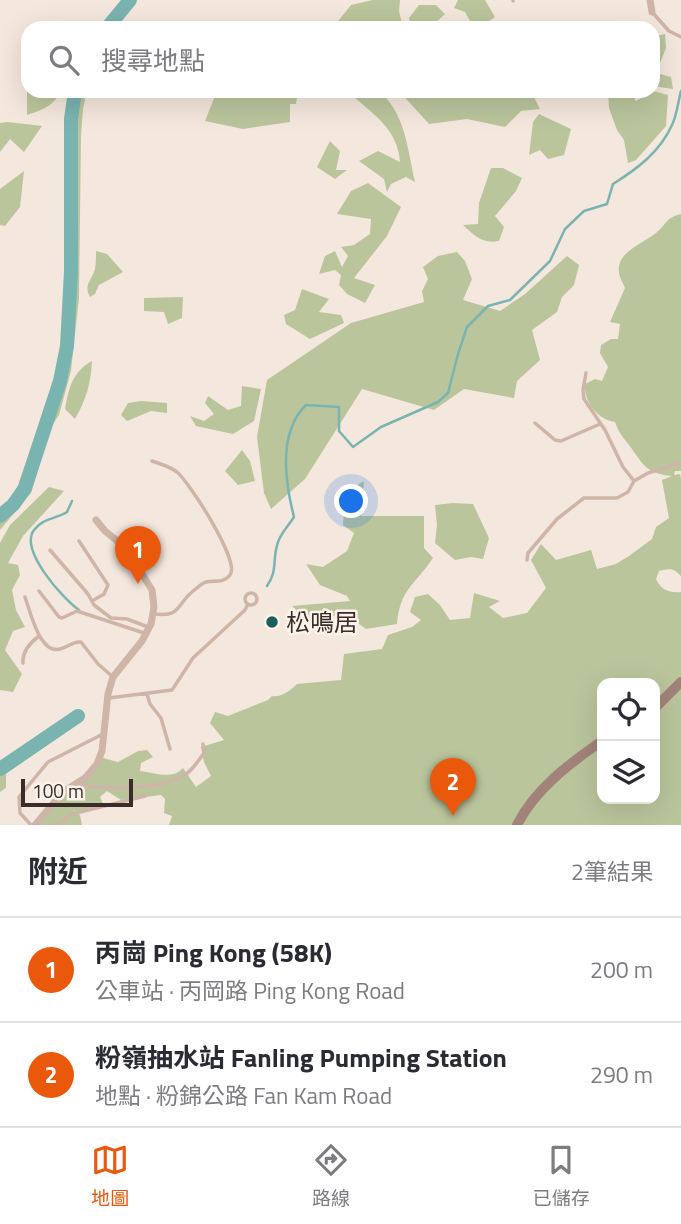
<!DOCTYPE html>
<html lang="zh-TW">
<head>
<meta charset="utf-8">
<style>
  body { margin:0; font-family:"Titillium Web","Noto Sans TC",sans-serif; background:#f2f2f3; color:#2b2b33 }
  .controls { position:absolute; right:21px; bottom:21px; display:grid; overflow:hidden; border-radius:14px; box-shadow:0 7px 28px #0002 }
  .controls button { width:63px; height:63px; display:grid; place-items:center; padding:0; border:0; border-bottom:2px solid #e1e1e2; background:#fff; color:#2b2b33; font:35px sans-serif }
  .scale { position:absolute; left:21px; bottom:18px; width:112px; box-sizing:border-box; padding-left:7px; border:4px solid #3a2c29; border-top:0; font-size:19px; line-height:24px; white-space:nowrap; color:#3a2c29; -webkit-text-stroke:5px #fbf2ea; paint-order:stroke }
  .you { position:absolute; left:352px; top:502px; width:24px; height:24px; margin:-18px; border:5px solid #fff; border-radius:50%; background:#1a73e8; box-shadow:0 0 0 10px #1a73e833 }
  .badge { display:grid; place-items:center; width:46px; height:46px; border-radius:50%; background:#ea580c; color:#fff; font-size:23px; font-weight:700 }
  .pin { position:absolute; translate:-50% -58px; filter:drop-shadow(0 2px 4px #0008) }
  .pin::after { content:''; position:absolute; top:37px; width:24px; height:21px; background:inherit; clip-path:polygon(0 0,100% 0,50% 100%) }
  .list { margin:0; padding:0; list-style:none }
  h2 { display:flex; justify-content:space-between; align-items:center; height:91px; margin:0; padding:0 28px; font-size:30px }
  h2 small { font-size:23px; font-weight:400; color:#7c7c81 }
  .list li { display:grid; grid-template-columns:46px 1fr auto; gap:21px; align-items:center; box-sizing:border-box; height:105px; padding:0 28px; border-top:2px solid #e1e1e2 }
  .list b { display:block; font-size:26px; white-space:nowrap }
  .list p { margin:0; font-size:23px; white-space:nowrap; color:#7c7c81 }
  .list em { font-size:23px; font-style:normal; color:#7c7c81 }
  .icon { flex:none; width:38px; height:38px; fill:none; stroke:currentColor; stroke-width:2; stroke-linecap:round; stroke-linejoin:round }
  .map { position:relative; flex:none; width:681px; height:825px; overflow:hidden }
  .search { position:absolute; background:#fff; box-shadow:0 7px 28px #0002; left:21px; right:21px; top:21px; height:77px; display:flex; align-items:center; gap:18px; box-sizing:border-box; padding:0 24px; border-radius:21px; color:#7c7c81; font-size:26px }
  .sheet { height:301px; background:#fff }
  nav { display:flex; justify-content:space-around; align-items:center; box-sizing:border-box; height:98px; border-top:2px solid #e1e1e2; background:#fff; font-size:19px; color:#7c7c81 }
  nav a { display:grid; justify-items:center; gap:4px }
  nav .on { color:#ea580c }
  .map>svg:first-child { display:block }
</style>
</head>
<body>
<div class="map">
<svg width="681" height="825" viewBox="0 0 681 825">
  <rect width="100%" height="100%" fill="#f4e7dd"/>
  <path fill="#bbc59c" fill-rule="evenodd" d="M373 0H400L399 11 403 28H328L339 20 351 5Z
    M458 0H485L495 17 479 28H474L465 12 454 8Z
    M419 5H436L445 14 430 28H410L409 18Z
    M665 34 666 48 656 73 671 77 673 89 653 86V37Z
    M27 82 28 91H61C54 106 42 110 27 115Z
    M70 91H87L83 109 81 135 79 298 71 371 59 415 50 429 31 493 0 530V512L16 491 60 362 66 255V115Z
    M217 91H298L296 104H290V122L243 129 205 121Z
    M399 91H531L540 109 521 111 505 127 467 119 429 124Z
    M608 91H630L636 101 653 91 668 95 666 126 636 160 628 163 624 140 617 130 609 108Z
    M384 96C406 118 408 152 415 182L406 177 391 184 387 192 384 179 359 161 378 151 400 162C398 131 376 116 354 97Z
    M539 114 571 129 564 155 548 159 540 150 529 155 533 122Z
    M8 122 42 126 24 152 10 139 0 152V123Z
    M330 141 340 151 336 170H347L335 179 317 167Z
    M491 168H503L522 178 516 191 495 216 504 227 499 241C482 244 475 236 463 225L478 224 479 203Z
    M24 171 20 207 5 226 0 225V189Z
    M368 183 401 207 387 236 354 278 375 285 365 303 347 294 339 285 341 275 335 270 319 274 325 256 335 251 342 267 348 256 341 247 354 245 370 234 371 219 337 214 351 191Z
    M681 214V471H675L674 475 680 474 681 479V576C674 568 669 568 659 571L656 579C661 590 669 593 681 592V825H169L172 816 164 813 165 799 161 795 121 800 107 791 100 797 104 806 80 813 73 810 80 815 82 825H35L78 782H85L99 757 118 762 138 751 147 750 153 757 141 763 140 771C155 773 172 780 183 768L196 787 211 776 204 762 201 747 224 740 210 723 215 712 228 716 268 700 272 696C281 698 291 690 297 684L341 680 344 654 382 649 388 635 412 627 421 620 410 612 415 597 428 594 440 605 450 620 470 618 474 593 500 601 489 607 503 618 527 613 546 588 531 560 541 544 556 560 591 550 597 569 616 564 629 556 652 539 656 527 669 518 662 480 672 476C645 473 644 465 629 445 622 436 619 433 615 422 597 419 584 402 585 384L595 379 602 381 608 367 600 353 601 345 611 339H618L620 324 610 322 625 288C623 283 619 277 619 272 616 252 644 243 656 233 667 224 665 218 681 214ZM602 683H655V799H602Z
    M96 251 107 254 123 272 99 285 95 294 90 297C83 285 92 280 95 269 96 263 96 256 96 251Z
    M457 252 465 261 472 279 463 300 500 311 525 294 567 256 579 265 574 285 562 297 557 312 532 330 540 360 517 381 514 398 464 389 434 410 362 389 305 479 271 509 264 493 257 437 267 380 351 323 424 302 422 291 428 279 423 267 438 256Z
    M302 289 329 299 319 312 341 315 344 323 310 339 286 324 284 315 295 310Z
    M183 297 182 318 168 324 164 312 144 311V298Z
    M92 361C91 383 86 400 75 419L65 409C69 388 72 372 92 361Z
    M242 386 261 389 254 421 233 434 196 426 190 416 204 421 214 414 205 403 208 396 228 410 241 406Z
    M141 401 167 403V413L151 411 127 421 121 415 128 403Z
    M242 450 250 461 255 481 238 485 225 471Z
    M364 481 361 516H424V548L433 558C415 585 400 589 397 624L366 629 344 613 311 623 292 606 350 601 347 596 320 585 306 564 323 567 347 551 354 533 343 525 345 493Z
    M49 487 64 491 23 536 8 563 18 565 20 575 12 590 16 610 25 627 13 631 5 650 22 674 13 692 0 690V543L10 525Z
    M453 503 473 504 489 538 483 559 471 557 455 560 435 543 437 525 435 505Z
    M76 712 83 720 6 774V788L0 792V763Z"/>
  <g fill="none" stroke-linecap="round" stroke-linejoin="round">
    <path stroke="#7ab4b0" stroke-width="2.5" d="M72 501 67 512C56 519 43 518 34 530 19 550 63 599 79 610
      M267 586C278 571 272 559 278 542 281 533 289 525 294 517 285 482 278 432 306 405L339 407V431L353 447 381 427 438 402 448 393 458 354 467 327 488 306 510 300 550 261 565 229 584 211 607 204 613 184C637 169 660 152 672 125 677 115 678 102 681 91"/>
    <path stroke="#7ab4b0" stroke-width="14" d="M107 28 130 0
      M0 516 13 505 25 488 60 381 67 346 71 271V119L75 91
      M0 769 78 716"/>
    <path stroke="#ceb5a8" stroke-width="3.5" d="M513 1V0
      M652 12 669 31 681 37
      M586 373 583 390 584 399 605 430 623 467 634 481
      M535 423 555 440 561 441 600 424
      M152 461C160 464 169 466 177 472 189 482 241 562 230 575 223 584 214 580 206 582 202 583 196 589 193 591 176 605 181 617 155 614
      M79 541 108 585 104 594 92 601
      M50 550 88 594 94 605 111 618 127 619 148 627
      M527 560 528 553 557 519 584 498H617L628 492 634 481 648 473 681 463
      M39 591 59 617 62 618 77 611 144 633
      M245 599a6 6 0 1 1 12 0a6 6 0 1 1-12 0Z
      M25 597C30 611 40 655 60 649 69 647 72 641 81 642L98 664 113 677
      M23 663C22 652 31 642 39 636
      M147 694 150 704 161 718 170 749
      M109 698 172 690 193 658 245 610 248 604
      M77 785C104 789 156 790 181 777 191 773 198 761 204 753L203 744
      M31 825 20 813 19 797 48 762 103 734
      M55 825 72 814 145 796"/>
    <path stroke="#ceb5a8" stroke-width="7" d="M650 0 652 12
      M35 825 63 792 85 778 97 764 102 751 108 694 113 677 142 641 151 624 154 607 152 590 125 547 105 531 96 520"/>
    <path stroke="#a28379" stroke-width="10" d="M655 708 681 682
      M517 825C535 789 570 763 602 741"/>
  </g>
  <circle fill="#1b5f5c" stroke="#fbf2ea" stroke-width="2.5" cx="272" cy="622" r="7"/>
  <g text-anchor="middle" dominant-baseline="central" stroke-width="5" stroke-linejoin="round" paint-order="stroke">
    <g font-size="24" fill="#3a2c29" stroke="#fbf2ea" text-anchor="start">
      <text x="286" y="622">松鳴居</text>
    </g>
  </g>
</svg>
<div class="controls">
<button><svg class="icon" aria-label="locate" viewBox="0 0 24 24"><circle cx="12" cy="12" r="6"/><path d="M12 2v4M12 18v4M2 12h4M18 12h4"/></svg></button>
<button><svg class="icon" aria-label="layers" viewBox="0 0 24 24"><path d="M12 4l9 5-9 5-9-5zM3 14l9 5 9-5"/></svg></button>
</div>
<div class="scale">100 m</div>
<div class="you"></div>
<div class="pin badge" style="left:138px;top:584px">1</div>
<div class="pin badge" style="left:453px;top:816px">2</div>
<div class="search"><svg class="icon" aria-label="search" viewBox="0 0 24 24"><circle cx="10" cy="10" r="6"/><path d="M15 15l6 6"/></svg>搜尋地點</div>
</div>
<section class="sheet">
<h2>附近<small>2筆結果</small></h2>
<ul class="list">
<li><span class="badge">1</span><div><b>丙崗 Ping Kong (58K)</b><p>公車站 · 丙岡路 Ping Kong Road</p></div><em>200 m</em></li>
<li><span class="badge">2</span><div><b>粉嶺抽水站 Fanling Pumping Station</b><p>地點 · 粉錦公路 Fan Kam Road</p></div><em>290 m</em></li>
</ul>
</section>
<nav>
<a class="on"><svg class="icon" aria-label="map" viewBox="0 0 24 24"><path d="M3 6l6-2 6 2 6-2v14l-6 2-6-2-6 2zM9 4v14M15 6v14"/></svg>地圖</a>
<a><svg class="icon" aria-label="directions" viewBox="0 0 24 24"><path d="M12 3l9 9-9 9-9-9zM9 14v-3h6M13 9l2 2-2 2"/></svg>路線</a>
<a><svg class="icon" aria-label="saved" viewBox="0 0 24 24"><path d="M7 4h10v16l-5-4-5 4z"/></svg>已儲存</a>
</nav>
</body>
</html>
